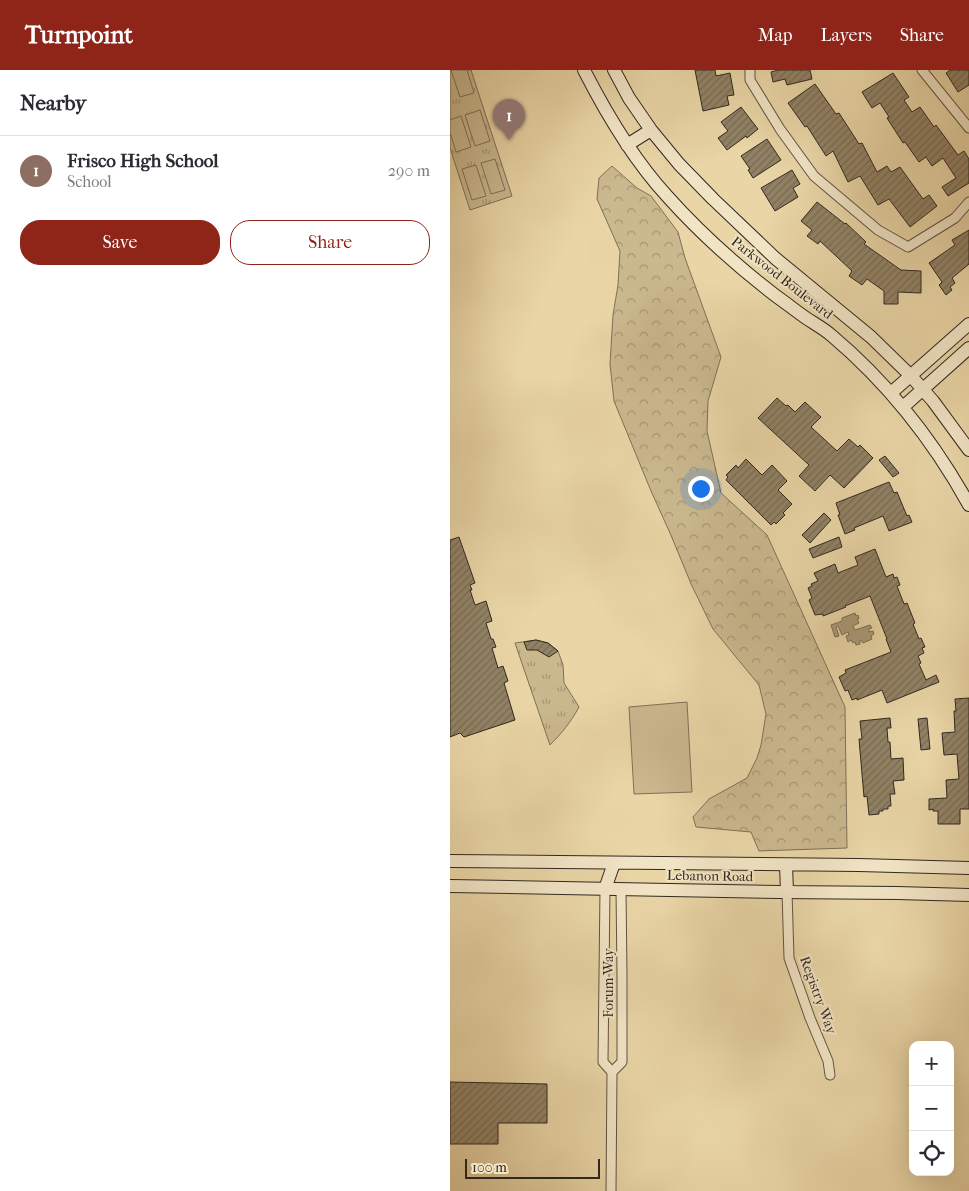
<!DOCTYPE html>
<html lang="en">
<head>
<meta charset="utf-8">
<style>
  body { margin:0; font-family:"IM FELL French Canon",serif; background:#f2f2f3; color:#2b2b33 }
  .controls { position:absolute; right:15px; bottom:15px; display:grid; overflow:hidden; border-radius:10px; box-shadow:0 5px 20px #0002 }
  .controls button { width:45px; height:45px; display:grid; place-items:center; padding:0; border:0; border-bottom:1px solid #e1e1e2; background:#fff; color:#2b2b33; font:25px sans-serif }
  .scale { position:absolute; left:15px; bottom:12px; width:135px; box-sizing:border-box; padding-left:5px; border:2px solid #31281f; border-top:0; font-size:14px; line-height:18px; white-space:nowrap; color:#31281f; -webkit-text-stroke:4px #f1e4c5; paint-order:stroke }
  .you { position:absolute; left:250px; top:418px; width:18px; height:18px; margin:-12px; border:4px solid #fff; border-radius:50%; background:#1a73e8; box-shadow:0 0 0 8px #1a73e833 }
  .badge { display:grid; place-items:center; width:32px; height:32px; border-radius:50%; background:#8f2418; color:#fff; font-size:16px; font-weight:700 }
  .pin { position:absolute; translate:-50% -41px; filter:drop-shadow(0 1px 2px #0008) }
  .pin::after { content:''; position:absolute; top:26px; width:18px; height:15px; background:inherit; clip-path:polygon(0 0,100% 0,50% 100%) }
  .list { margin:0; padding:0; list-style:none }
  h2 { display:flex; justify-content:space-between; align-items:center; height:65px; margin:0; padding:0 20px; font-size:21px }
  h2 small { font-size:16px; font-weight:400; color:#7c7c81 }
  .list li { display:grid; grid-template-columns:32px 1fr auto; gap:15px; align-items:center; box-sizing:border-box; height:70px; padding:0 20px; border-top:1px solid #e1e1e2 }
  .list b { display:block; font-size:19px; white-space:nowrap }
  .list p { margin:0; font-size:16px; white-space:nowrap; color:#7c7c81 }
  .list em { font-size:16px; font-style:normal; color:#7c7c81 }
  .actions { display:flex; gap:10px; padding:15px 20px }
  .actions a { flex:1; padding:11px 0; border:1px solid #8f2418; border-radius:20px; text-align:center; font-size:18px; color:#8f2418 }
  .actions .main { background:#8f2418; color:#fff }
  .icon { flex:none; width:28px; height:28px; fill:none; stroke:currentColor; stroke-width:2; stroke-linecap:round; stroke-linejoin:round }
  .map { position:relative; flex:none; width:519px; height:1121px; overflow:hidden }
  header { display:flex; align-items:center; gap:30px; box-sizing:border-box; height:70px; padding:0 25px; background:#8f2418; color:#fff }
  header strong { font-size:24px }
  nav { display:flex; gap:28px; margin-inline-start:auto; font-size:18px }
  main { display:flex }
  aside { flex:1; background:#fff }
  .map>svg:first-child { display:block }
</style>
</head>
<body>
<header>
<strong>Turnpoint</strong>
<nav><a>Map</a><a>Layers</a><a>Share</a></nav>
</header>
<main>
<aside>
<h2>Nearby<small></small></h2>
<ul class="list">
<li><span class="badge" style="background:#8d6e63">1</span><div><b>Frisco High School</b><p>School</p></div><em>290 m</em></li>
</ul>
<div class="actions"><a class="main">Save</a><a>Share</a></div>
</aside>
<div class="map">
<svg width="519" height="1121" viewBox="0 0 519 1121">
  <defs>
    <pattern id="grass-tufts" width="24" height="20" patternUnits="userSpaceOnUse" patternTransform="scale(1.25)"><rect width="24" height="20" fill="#cab88f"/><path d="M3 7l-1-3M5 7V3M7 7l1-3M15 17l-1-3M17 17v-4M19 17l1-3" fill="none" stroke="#a59674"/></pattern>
    <pattern id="forest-crowns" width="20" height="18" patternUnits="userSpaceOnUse" patternTransform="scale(1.25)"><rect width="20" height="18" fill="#cab88f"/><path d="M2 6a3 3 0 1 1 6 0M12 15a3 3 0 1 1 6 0" fill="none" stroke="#a59674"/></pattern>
    <pattern id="building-hatch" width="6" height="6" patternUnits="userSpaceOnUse" patternTransform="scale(1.25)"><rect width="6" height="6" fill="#918265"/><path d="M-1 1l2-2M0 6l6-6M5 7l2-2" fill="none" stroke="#776a53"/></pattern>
  </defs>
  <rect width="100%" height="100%" fill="#e9d5a6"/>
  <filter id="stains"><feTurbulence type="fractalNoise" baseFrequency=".004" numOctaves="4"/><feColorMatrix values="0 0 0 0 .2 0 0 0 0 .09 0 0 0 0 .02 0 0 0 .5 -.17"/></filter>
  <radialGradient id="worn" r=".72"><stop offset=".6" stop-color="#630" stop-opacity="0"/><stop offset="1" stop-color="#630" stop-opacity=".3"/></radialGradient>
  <path fill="url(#grass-tufts)" stroke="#7e7057" d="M0 0H21L62 126 20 140 0 78Z
    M86 570 98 573 108 581 113 595 114 613 129 637C121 652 111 664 100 675L65 573Z"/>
  <path fill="url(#forest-crowns)" stroke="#7e7057" d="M162 96 187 118 201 126 228 162 235 188 271 287 258 331 257 361 271 423 317 465 395 637 397 778 309 781 301 762 246 757 243 747 259 729 297 708 307 688 311 675 316 644 309 615 263 559 242 516 220 463 201 421 164 331 160 294 163 245 168 215 170 181 147 129 149 108Z"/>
  <path fill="#cab88f" stroke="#7e7057" d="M1 0H17L24 23 10 27Z
    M30 40 40 71 25 76 15 45Z
    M11 46 21 77 6 82 0 62V50Z
    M45 89 55 120 41 124 31 93Z
    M26 95 36 126 22 130 12 99Z
    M237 632 242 722 184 724 179 637Z"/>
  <path fill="#aa9a78" stroke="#7a6c54" d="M405 543 406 546 408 545 409 549H407L409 553 403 556 405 560 420 555 422 558 419 559V562L423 561 424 564 421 566 422 569 413 573 411 570H410V574L406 575 405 572 403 573 401 570 398 572 396 566 399 565 398 562 392 565 388 556 386 557 389 566 385 567 381 555 392 551V548Z"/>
  <path fill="url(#building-hatch)" stroke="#31281f" d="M245 0H265L266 6 280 3 284 25 277 26 279 35 253 41Z
    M328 0H360L362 9 337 15 335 9 323 12 321 2Z
    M500 0H519V15L508 22 496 3Z
    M443 3 459 27 454 30 462 42 470 37 484 57 486 55 508 85 514 81 519 89V113L498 126 492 117 506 108 493 88 482 96 476 87 469 92 455 72 453 73 437 48 439 47 430 33 422 38 412 22Z
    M365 14 386 44 389 43 409 74 412 73 427 102 437 96 441 102 450 97 473 129 479 125 487 136 460 157 439 129 428 135 410 106 398 112 383 81 376 86 357 56 355 57 338 33Z
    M291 37 308 59 297 68 296 66 277 80 268 68 278 61 271 52Z
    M317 69 331 90 303 108 298 100 300 99 291 86Z
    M342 100 350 114 343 118 348 127 325 141 311 118Z
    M367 132 395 154 396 153 416 172 414 174 451 200 471 201V223L448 222V234H434V221L417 209 412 215 399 206 402 201 370 171 368 174 357 166 362 160 351 151Z
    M519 160V194L502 208 505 213 500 217 502 220 496 225 489 215 492 212 479 193 505 175 502 170Z
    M327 328 336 336 338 335 345 342 355 332 371 347 361 357 387 381 399 369 408 377 410 375 423 388 394 418 380 405 365 421 349 406 359 395 308 348Z
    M435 386 449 403 443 407 429 390Z
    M296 389 312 405 322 395 337 411 328 420 342 434 333 443 335 445 326 454 324 452 321 455 276 410 278 407 276 405 286 395 288 398Z
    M439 412 444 423 447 422 457 446 459 445 462 452 439 461 433 446 404 458 405 460 395 464 388 445H390L386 433Z
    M374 443 381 450 360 473 352 465Z
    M9 467 25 513 20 515 22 520H20L25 535 36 531 42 551 36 553 41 569H43L46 577 42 578 48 598 53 596 58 611 54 613 65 650 14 667 10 663 0 667V470Z
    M389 467 392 477 363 488 359 479Z
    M425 479 436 507 443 504 444 508 447 507 450 515 447 516 454 534 457 533 465 553 463 554 469 569 471 568 475 577 472 578 474 583 468 586 471 593 469 594 476 610 486 605 489 612 437 633 432 620 407 630V628L402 630 398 620 395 621 389 607 396 603 395 600 441 582 436 569H437L420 526 395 536 396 537 373 546V544L365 545 359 530 362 528 358 518 362 516 361 514 368 511 364 503 385 494 388 503 408 495 405 487Z
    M86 570 98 573 108 581 99 587 87 580H77L74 572Z
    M519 628V739H510V754H488V741H483V739L479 740V729L497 728 496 710 509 709 507 684 494 685 492 663 505 662 504 641H506L505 629Z
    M440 648 441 658H437L438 672H440L441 689 453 688 454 710 443 711 445 724H440L441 736H438V739H433V741H429V744L419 745 417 726 414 727 409 669H412L410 651Z
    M477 648 480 679 471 680 468 649Z
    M0 1012 97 1014V1053H48V1074H0Z"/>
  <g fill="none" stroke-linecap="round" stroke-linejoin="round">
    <defs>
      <path id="street" d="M300 0V10L330 59 364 106 428 160 458 177 505 148 519 132
        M472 0 519 58
        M155 819 153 992 162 1002 172 992V905L171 819
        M337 822 339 888 360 948 378 991 380 1005
        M161 1121 162 1002"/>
      <path id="secondary" d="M134 0C157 45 183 89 217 126 250 163 287 196 326 226 336 233 346 241 356 248 365 254 374 259 381 265 438 313 483 370 519 435
        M164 0 179 28 201 60 229 94 263 129 325 188 421 267 461 306 483 331 519 380
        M177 75 201 60
        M441 323 519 254
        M453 337 519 278
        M0 791 409 795 519 798
        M336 795 337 822
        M0 816 330 822 447 823 519 825
        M155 819 164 793"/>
    </defs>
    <use href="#street" stroke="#5f5341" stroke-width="11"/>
    <use href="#secondary" stroke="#31281f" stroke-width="14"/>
    <use href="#street" stroke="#f1e4c5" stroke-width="9"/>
    <use href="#secondary" stroke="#f1e4c5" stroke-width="12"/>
  </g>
  <g text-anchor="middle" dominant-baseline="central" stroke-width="4" stroke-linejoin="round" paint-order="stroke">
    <g font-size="14" fill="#31281f" stroke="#f1e4c5">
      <text transform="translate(332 208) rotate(38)">Parkwood Boulevard</text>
      <text transform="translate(260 806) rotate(1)">Lebanon Road</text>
      <text transform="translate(158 913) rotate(-90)">Forum Way</text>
      <text transform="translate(368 925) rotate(70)">Registry Way</text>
    </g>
  </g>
  <rect width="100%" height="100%" filter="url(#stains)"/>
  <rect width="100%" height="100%" fill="url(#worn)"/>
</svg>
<div class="controls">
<button>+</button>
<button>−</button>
<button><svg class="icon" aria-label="locate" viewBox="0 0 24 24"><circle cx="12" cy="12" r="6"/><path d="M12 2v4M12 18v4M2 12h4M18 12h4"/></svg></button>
</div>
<div class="scale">100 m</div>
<div class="you"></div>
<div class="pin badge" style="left:59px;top:70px;background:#8d6e63">1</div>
</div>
</main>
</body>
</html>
